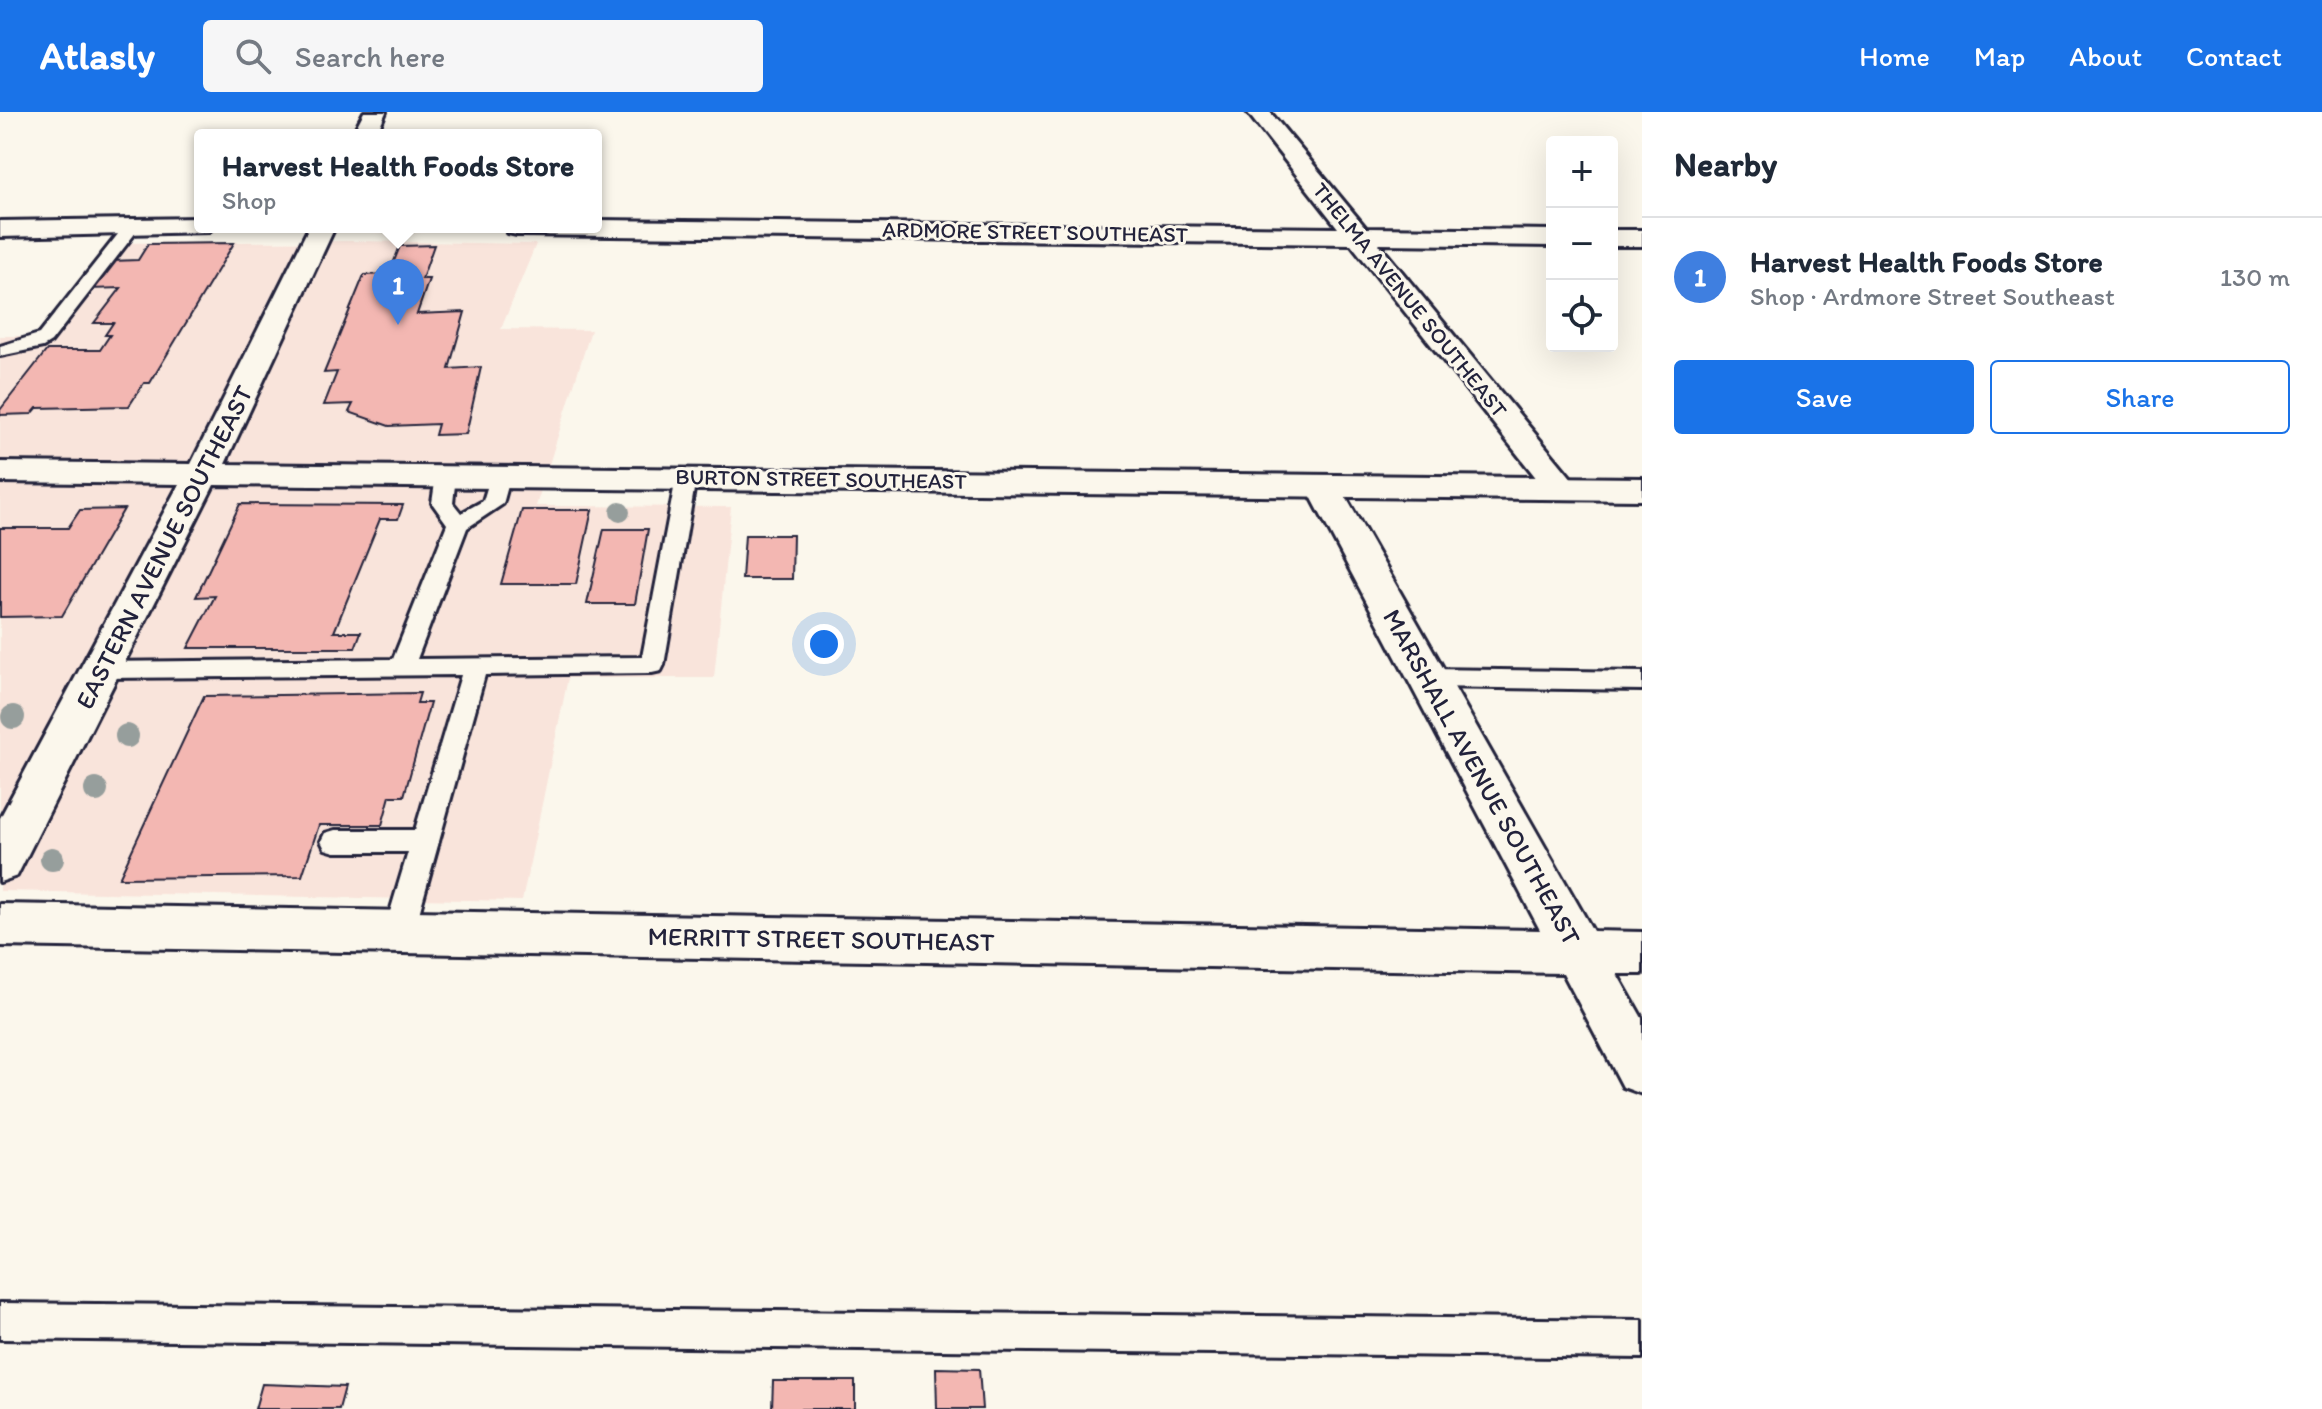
<!DOCTYPE html>
<html lang="en">
<head>
<meta charset="utf-8">
<style>
  body { margin:0; font-family:Itim,sans-serif; background:#f6f6f7; color:#1f2937 }
  .controls { position:absolute; right:24px; top:24px; display:grid; overflow:hidden; border-radius:8px; box-shadow:0 8px 32px #0002 }
  .controls button { width:72px; height:72px; display:grid; place-items:center; padding:0; border:0; border-bottom:2px solid #e0e1e3; background:#fff; color:#1f2937; font:40px sans-serif }
  .you { position:absolute; left:824px; top:532px; width:28px; height:28px; margin:-20px; border:6px solid #fff; border-radius:50%; background:#1a73e8; box-shadow:0 0 0 12px #1a73e833 }
  .badge { display:grid; place-items:center; width:52px; height:52px; border-radius:50%; background:#1a73e8; color:#fff; font-size:26px; font-weight:700 }
  .pin { position:absolute; translate:-50% -66px; filter:drop-shadow(0 2px 4px #0008) }
  .pin::after { content:''; position:absolute; top:42px; width:28px; height:24px; background:inherit; clip-path:polygon(0 0,100% 0,50% 100%) }
  .popup { position:absolute; left:194px; top:17px; width:408px; height:104px; box-sizing:border-box; display:grid; place-content:center; border-radius:8px; background:#fff; filter:drop-shadow(0 2px 6px #0005); font-size:26px; white-space:nowrap; color:#747a83 }
  .popup b { font-size:30px; color:#1f2937 }
  .popup::after { content:''; position:absolute; left:50%; top:100%; margin-left:-16px; border:16px solid transparent; border-top-color:#fff }
  .list { margin:0; padding:0; list-style:none }
  h2 { display:flex; justify-content:space-between; align-items:center; height:104px; margin:0; padding:0 32px; font-size:34px }
  h2 small { font-size:26px; font-weight:400; color:#747a83 }
  .list li { display:grid; grid-template-columns:52px 1fr auto; gap:24px; align-items:center; box-sizing:border-box; height:120px; padding:0 32px; border-top:2px solid #e0e1e3 }
  .list b { display:block; font-size:30px; white-space:nowrap }
  .list p { margin:0; font-size:26px; white-space:nowrap; color:#747a83 }
  .list em { font-size:26px; font-style:normal; color:#747a83 }
  .actions { display:flex; gap:16px; padding:24px 32px }
  .actions a { flex:1; padding:18px 0; border:2px solid #1a73e8; border-radius:8px; text-align:center; font-size:28px; color:#1a73e8 }
  .actions .main { background:#1a73e8; color:#fff }
  .icon { flex:none; width:44px; height:44px; fill:none; stroke:currentColor; stroke-width:2; stroke-linecap:round; stroke-linejoin:round }
  .map { position:relative; flex:none; width:1642px; height:1297px; overflow:hidden }
  header { display:flex; align-items:center; gap:48px; box-sizing:border-box; height:112px; padding:0 40px; background:#1a73e8; color:#fff }
  header strong { font-size:38px }
  nav { display:flex; gap:44px; margin-inline-start:auto; font-size:28px }
  .search { width:560px; height:72px; background:#f6f6f7; display:flex; align-items:center; gap:20px; box-sizing:border-box; padding:0 28px; border-radius:8px; color:#747a83; font-size:30px }
  main { display:flex }
  aside { flex:1; background:#fff }
  .map>svg:first-child { display:block }
</style>
</head>
<body>
<header>
<strong>Atlasly</strong>
<div class="search"><svg class="icon" aria-label="search" viewBox="0 0 24 24"><circle cx="10" cy="10" r="6"/><path d="M15 15l6 6"/></svg>Search here</div>
<nav><a>Home</a><a>Map</a><a>About</a><a>Contact</a></nav>
</header>
<main>
<div class="map">
<svg width="1642" height="1297" viewBox="0 0 1642 1297">
  <rect width="100%" height="100%" fill="#fbf7ec"/>
  <filter id="ink" filterUnits="userSpaceOnUse"><feTurbulence type="fractalNoise" baseFrequency=".0125" numOctaves="2"/><feDisplacementMap in="SourceGraphic" scale="16" xChannelSelector="R" yChannelSelector="G"/><feConvolveMatrix kernelMatrix="1 2 1 2 8 2 1 2 1" color-interpolation-filters="sRGB"/></filter>
  <g filter="url(#ink)">
    <path fill="#f9e4db" d="M353 129 536 132 501 217 591 218 536 394 731 395 714 566H568L522 789 0 779V224H43L113 131Z"/>
    <path fill="#f3b7b2" stroke="#22223b" stroke-width="2" d="M234 131 150 271H144L129 294 37 296 32 302 0 303V298L47 238H100L110 223H105L113 211H94L121 176 90 177 112 149 138 148 148 132Z
      M434 133 422 167H429L417 202 465 200 449 257 481 255 466 322 435 323 438 312 389 314 349 300 353 292 324 293 337 260 324 261 364 163 389 162 400 134Z
      M240 392 403 393 398 407H380L334 520H361L355 536H188L215 484 196 485Z
      M124 397 62 504 0 505V416H68L80 398Z
      M522 398H592L576 472H501Z
      M604 417H648L635 492H587Z
      M745 423H793L792 467H742Z
      M420 581 417 591H430L404 684H390L382 713H319L302 764 119 766 204 584Z
      M936 1256 979 1257 982 1297H937Z
      M773 1269H855V1297H772Z
      M262 1272 345 1275 339 1297H255Z"/>
    <g fill="none" stroke-linecap="round" stroke-linejoin="round">
      <defs>
        <path id="lane" d="M132 110 140 115 51 230 43 235 0 244V234L39 222 126 112Z
          M501 357 511 363 503 392 467 416 417 547 642 545 676 366 686 360 696 366 664 553 661 559 652 561 485 563 414 820 409 829 399 832 389 829 384 820 408 740H335L325 737 321 729 325 721 335 718H415L461 563 101 566 92 564 89 558 92 552 101 550 393 547 447 412 432 391 436 364 446 358 456 364 453 391 461 401 483 389 491 363Z
          M1428 557 1642 560V578L1428 575 1419 572 1416 566 1419 560Z
          M0 1191 1642 1208V1246L0 1227Z"/>
        <path id="street" d="M1247 0H1270L1366 116 1552 118V134L1379 132 1573 368 1578 375 1573 382 1561 385 1549 382 1351 132 517 123 508 121 504 115H596V108L1338 116Z
          M200 106V115H212L209 120 0 125V109Z
          M1612 118H1642V134H1612Z
          M1322 363 1334 366 1339 373 1593 819 1642 820V862H1617L1642 906V982L1623 975 1563 861 0 834V792L1540 818 1305 373 1310 366Z"/>
        <path id="secondary" d="M364 0H386L376 23H352Z
          M309 115H335L225 352 1642 366V388L214 373 17 764 0 770V706L179 372 0 370V350L191 352Z"/>
      </defs>
      <use href="#lane" stroke="#22223b" stroke-width="6"/>
      <use href="#street" stroke="#22223b" stroke-width="6"/>
      <use href="#secondary" stroke="#22223b" stroke-width="6"/>
      <use href="#lane" fill="#fbf7ec" fill-rule="evenodd"/>
      <use href="#street" fill="#fbf7ec" fill-rule="evenodd"/>
      <use href="#secondary" fill="#fbf7ec" fill-rule="evenodd"/>
    </g>
    <g fill="#969e9c">
      <circle cx="620" cy="400" r="10"/>
      <circle cx="13" cy="605" r="12"/>
      <circle cx="127" cy="624" r="12"/>
      <circle cx="96" cy="678" r="12"/>
      <circle cx="52" cy="747" r="12"/>
    </g>
  </g>
  <g text-anchor="middle" dominant-baseline="central" stroke-width="6" stroke-linejoin="round" paint-order="stroke">
    <g font-size="22" fill="#22223b" stroke="#fbf7ec">
      <text transform="translate(1035 120) rotate(1)">ARDMORE STREET SOUTHEAST</text>
      <text transform="translate(1410 188) rotate(51)">THELMA AVENUE SOUTHEAST</text>
      <text transform="translate(821 367) rotate(1)">BURTON STREET SOUTHEAST</text>
    </g>
    <g font-size="26" fill="#22223b" stroke="#fbf7ec">
      <text transform="translate(164 435) rotate(-63)">EASTERN AVENUE SOUTHEAST</text>
      <text transform="translate(1482 665) rotate(61)">MARSHALL AVENUE SOUTHEAST</text>
      <text transform="translate(821 827) rotate(1)">MERRITT STREET SOUTHEAST</text>
    </g>
  </g>
</svg>
<div class="controls">
<button>+</button>
<button>−</button>
<button><svg class="icon" aria-label="locate" viewBox="0 0 24 24"><circle cx="12" cy="12" r="6"/><path d="M12 2v4M12 18v4M2 12h4M18 12h4"/></svg></button>
</div>
<div class="you"></div>
<div class="pin badge" style="left:398px;top:213px;background:#3f7fe0">1</div>
<div class="popup"><b>Harvest Health Foods Store</b>Shop</div>
</div>
<aside>
<h2>Nearby<small></small></h2>
<ul class="list">
<li><span class="badge" style="background:#3f7fe0">1</span><div><b>Harvest Health Foods Store</b><p>Shop · Ardmore Street Southeast</p></div><em>130 m</em></li>
</ul>
<div class="actions"><a class="main">Save</a><a>Share</a></div>
</aside>
</main>
</body>
</html>
